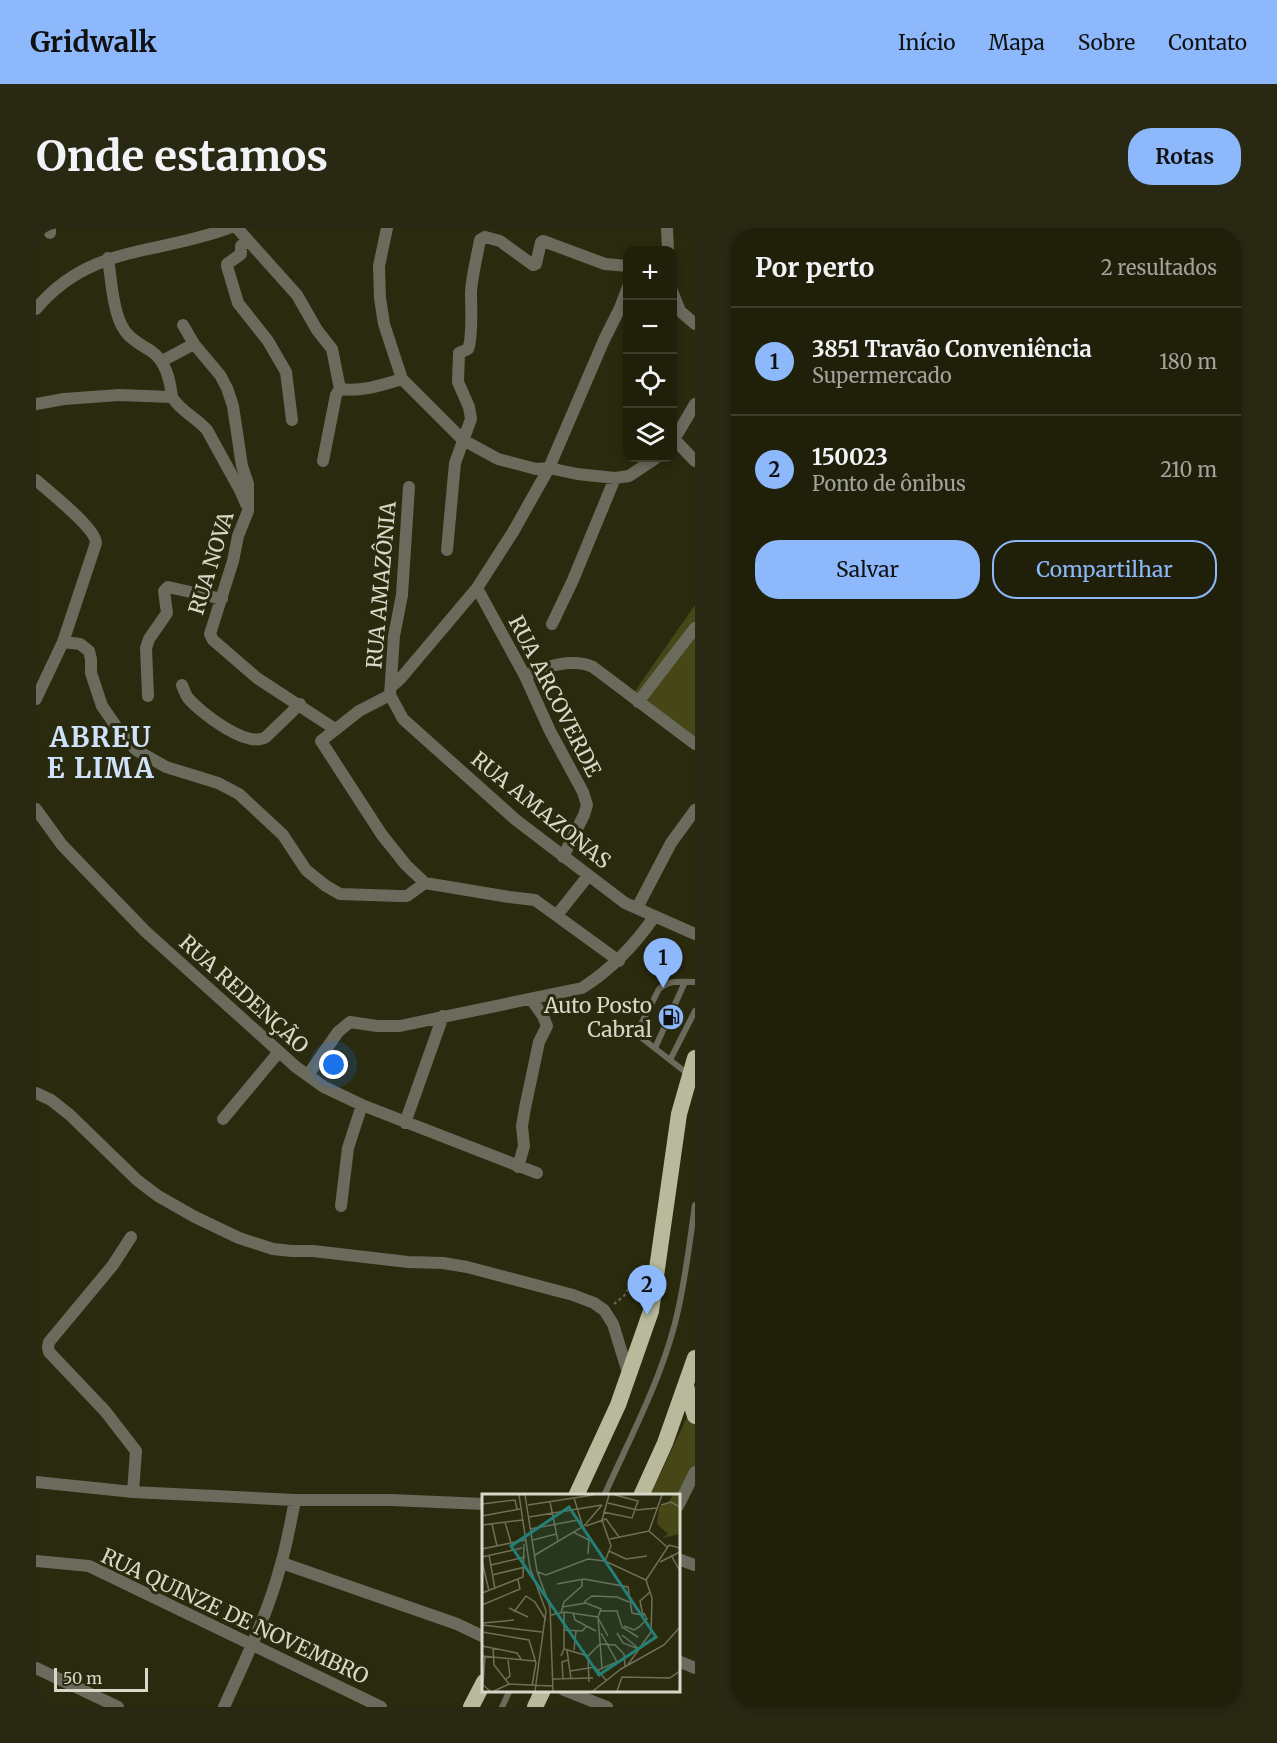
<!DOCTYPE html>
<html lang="pt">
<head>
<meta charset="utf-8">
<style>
  body { margin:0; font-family:Merriweather,serif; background:#282813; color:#f1f3f6 }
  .controls { position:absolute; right:18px; top:18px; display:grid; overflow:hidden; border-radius:12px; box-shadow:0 3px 9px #0003 }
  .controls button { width:54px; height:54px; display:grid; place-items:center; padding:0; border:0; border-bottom:2px solid #3d3e2b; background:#20200a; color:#f1f3f6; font:30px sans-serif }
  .scale { position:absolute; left:18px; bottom:15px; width:94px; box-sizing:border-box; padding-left:6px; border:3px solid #d7d8c7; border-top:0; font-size:16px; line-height:21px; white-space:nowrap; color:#d7d8c7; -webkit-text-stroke:4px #2a2a0e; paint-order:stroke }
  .you { position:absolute; left:298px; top:837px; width:21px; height:21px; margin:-15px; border:4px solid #fff; border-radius:50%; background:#1a73e8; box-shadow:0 0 0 9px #1a73e833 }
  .badge { display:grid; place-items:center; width:39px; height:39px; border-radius:50%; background:#8db9fc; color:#111; font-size:20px; font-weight:700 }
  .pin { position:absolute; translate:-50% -50px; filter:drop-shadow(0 2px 3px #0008) }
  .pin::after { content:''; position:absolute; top:32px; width:21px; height:18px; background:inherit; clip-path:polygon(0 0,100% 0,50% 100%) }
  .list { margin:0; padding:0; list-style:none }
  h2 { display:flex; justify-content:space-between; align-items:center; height:78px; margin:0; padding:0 24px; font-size:26px }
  h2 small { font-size:20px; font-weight:400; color:#a2a39c }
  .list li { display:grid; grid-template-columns:39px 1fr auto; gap:18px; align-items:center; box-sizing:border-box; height:108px; padding:0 24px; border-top:2px solid #3d3e2b }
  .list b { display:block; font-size:22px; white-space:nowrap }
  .list p { margin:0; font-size:20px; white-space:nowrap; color:#a2a39c }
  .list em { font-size:20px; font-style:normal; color:#a2a39c }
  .actions { display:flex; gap:12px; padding:18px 24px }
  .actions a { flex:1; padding:14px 0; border:2px solid #8db9fc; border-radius:24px; text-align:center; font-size:21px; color:#8db9fc }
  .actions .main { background:#8db9fc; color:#111 }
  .icon { flex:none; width:33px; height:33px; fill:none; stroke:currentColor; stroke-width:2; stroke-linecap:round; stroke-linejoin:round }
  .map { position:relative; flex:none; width:659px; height:1479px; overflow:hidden; border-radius:24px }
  header { display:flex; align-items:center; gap:36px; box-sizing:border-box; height:84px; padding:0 30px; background:#8db9fc; color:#111 }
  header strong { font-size:28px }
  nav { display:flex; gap:33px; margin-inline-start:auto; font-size:21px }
  .intro { display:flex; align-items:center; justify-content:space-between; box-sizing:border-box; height:144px; padding:0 36px }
  h1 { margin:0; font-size:42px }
  .button { padding:15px 27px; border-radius:24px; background:#8db9fc; color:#111; font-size:21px; font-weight:700 }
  main { display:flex; gap:36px; padding:0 36px }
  aside { flex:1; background:#20200a; border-radius:24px; box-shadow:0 3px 9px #0003 }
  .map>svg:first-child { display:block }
</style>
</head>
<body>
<header>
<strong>Gridwalk</strong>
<nav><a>Início</a><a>Mapa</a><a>Sobre</a><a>Contato</a></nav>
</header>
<div class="intro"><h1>Onde estamos</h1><a class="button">Rotas</a></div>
<main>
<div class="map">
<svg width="659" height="1479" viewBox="0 0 659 1479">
  <rect width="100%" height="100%" fill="#2a2a0e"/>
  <path fill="#464616" d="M659 377V522L592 473Z
    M659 1172V1237L642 1268H614Z"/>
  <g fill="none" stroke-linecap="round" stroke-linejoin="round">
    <path stroke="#6d6d56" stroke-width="2" stroke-dasharray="3 3" stroke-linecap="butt" d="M578 1076 588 1068 606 1037"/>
    <path stroke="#6a6a5d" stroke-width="6" d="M619 820 649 754
      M634 832 659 783
      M652 846 607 811 602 802 623 761C634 751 645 754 659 754
      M568 1268C593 1212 622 1158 638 1099 649 1059 653 1017 659 977
      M466 1479 474 1462"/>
    <path stroke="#6a6a5d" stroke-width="12" d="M201 0 261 67 281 102 296 121 304 161 300 167 287 233
      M351 0 343 38 344 70 348 96 366 151 427 212 462 231 500 241 513 240 541 246 579 250 593 248 620 230
      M631 0 632 22
      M14 5V0
      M212 13 205 18V26L191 36V38L202 75 232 113 250 144 256 192
      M72 30C75 50 77 87 89 103 96 113 106 117 115 123 130 133 134 152 136 169
      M636 63 644 83 659 96
      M0 81C54 16 122 27 193 0
      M147 97 158 116 184 147 191 160 197 178 206 238 212 256V283L202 308 197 333 174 406 177 412 221 450 299 501
      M126 133 158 116
      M304 161C325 164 346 157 366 151
      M0 176 28 171 83 167 136 169C145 184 160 189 171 202L204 262 210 276
      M639 212 659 233
      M636 215 659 176
      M0 252C13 264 60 300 60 315L27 414 0 471
      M373 259 366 367 358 408 354 467 367 491 480 592 589 675 659 706
      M411 322 419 235 435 191 433 179 422 154 423 125 432 121C437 110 435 77 435 64 436 47 441 29 444 12L449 9 464 13 497 37 500 36 505 14 507 13 569 36 592 38
      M441 360 489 448 514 503 547 564 551 577 548 587 527 629
      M516 396 537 352 579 250
      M27 414 44 416 53 423 55 431V445L66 478 82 501 100 522 130 539 182 555 203 566 247 607 270 642 290 658 304 666 363 668H371L389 655
      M489 448C508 438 537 430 557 439L659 516
      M146 457C148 462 149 466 152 470 165 485 211 521 230 509L264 476
      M355 459 365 450 441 360 477 304 513 240 568 112 584 80 592 59
      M354 467 323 483 285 513 346 607 370 637 389 655 473 669 499 672 583 733
      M112 468 110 420 113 411 131 385 128 363 132 359 186 371
      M602 474 659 400
      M0 581 26 617 109 703 260 839 288 859 326 877 501 945
      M601 680 635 615 659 582
      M521 687 552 648
      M272 847 302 804 314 794 341 798H364L546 760C576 741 598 718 618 689
      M0 865 15 872 34 887 101 952 122 968 159 989 203 1010 237 1021 256 1023H277L372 1034 407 1035 431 1039 537 1067 558 1075 568 1082 577 1096 593 1148
      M187 891 242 825
      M369 895 407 788
      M482 939 488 918 486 898 489 880 503 814 511 798 507 788 495 771
      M305 978 312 920 326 877
      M95 1009 77 1037 13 1114 12 1119 13 1124 69 1183 100 1223 97 1264
      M0 1254 97 1264 259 1272H355L448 1276
      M642 1278 659 1244
      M642 1331 659 1337
      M0 1333 53 1338 345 1479
      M246 1335 421 1396 448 1409
      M642 1433 659 1440
      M0 1440 82 1479
      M528 1462 571 1479
      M188 1479C209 1432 232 1386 245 1336 251 1315 255 1293 259 1272"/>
    <path stroke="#b9ba9c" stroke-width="16" d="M650 1158 659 1188
      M540 1268 582 1177 615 1083 643 886 659 830
      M605 1268 629 1215 659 1130
      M435 1479 448 1454
      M499 1479 507 1462"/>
  </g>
  <defs>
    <symbol id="fuel-disc" viewBox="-11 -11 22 22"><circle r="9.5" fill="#8db9fc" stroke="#2a2a0e"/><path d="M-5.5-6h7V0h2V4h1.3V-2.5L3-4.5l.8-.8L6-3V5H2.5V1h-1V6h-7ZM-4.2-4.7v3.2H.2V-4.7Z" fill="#111"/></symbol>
  </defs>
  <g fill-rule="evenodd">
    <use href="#fuel-disc" x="620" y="774" width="30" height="30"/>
  </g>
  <g text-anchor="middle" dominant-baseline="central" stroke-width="6" stroke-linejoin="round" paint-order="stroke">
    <g font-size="21" fill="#d7d8c7" stroke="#2a2a0e">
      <text transform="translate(175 335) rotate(-73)">RUA NOVA</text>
      <text transform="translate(345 357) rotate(-85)">RUA AMAZÔNIA</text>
      <text transform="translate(519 468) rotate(63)">RUA ARCOVERDE</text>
      <text transform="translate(505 582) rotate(39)">RUA AMAZONAS</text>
      <text transform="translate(208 766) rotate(42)">RUA REDENÇÃO</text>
      <text transform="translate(199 1388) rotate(25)">RUA QUINZE DE NOVEMBRO</text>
    </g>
    <g font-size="21" fill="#d7d8c7" stroke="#2a2a0e" text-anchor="end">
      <text x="616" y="777">Auto Posto<tspan x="616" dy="24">Cabral</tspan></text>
    </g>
    <g font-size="27" font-weight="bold" letter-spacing="1.5" fill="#d0e1fb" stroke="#2a2a0e">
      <text x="65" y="509">ABREU<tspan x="65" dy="31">E LIMA</tspan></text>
    </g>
  </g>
  <g transform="translate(446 1266)">
    <rect width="198" height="198" fill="#2a2a0e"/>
    <path d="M191 1H198V40L180 44 186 40 175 30 177 13 186 9Z" fill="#464616"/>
    <path fill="none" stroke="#6f7058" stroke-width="1.5" d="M37 1 48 74 64 117 53 197M43 1 55 77 68 113 71 197M92 4 101 33M68 8 76 47M126 9 155 16 175 14M0 10 33 6 35 15M46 11 111 1M179 11 189 8 198 13M121 18 150 24 156 7 133 1M0 22 38 15M47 23 120 11M23 28 29 49M10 30 15 52M0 31 41 26M104 32 124 25 137 43M48 35 96 26M167 37 180 1M91 38 107 46 106 60M128 45 167 37 185 53M51 46 74 40M0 55 43 46M127 57 144 65 165 62M7 61 13 95M53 61 102 32 120 11M189 61 198 77M0 63 40 54M0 67 7 97M123 67 129 52 120 26 127 1M178 68 198 58M9 71 43 63M56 78 64 81 106 65 123 67 164 86 170 104 169 138 145 172M10 81 43 73M164 86 187 51 198 54M75 90 102 85 146 93 150 119 161 121 158 107 168 98M0 99 41 83 42 50M102 108 110 102 135 103 147 108M0 111 38 95 36 86M80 113 104 109 119 115 116 123M27 114 46 123M118 117H135L140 133 156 143M32 118 44 102 53 108 64 126M79 119 82 108 100 92V85M82 119V155M91 119 93 126 114 137M69 121 83 118 116 123M116 123 120 174M116 124 126 142M1 129 32 126M0 131 60 138M142 132 152 136 157 133 165 125 162 119M82 136 100 137 105 132M0 138 47 146 54 169 50 192M135 139 141 149 157 155M140 141 155 153M0 152 35 159 39 165M11 154 12 171 27 190M85 156 89 185M92 156 94 137M0 162 53 167M3 162 1 191 8 197M79 162 82 155 106 162M106 162 118 150 133 151 142 160 143 172M106 162 107 188M116 176 135 168 119 139M88 177 113 173 124 186M24 185 28 182 26 166M71 185 111 184M81 185 80 168 86 166M12 197 27 190 70 192M111 197 139 175 182 151 198 133M135 197 140 183 188 184 198 177"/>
    <path fill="#238077" fill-opacity="0.15" stroke="#238077" stroke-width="3" d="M87 13 174 143 117 181 29 52Z"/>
    <rect width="198" height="198" fill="none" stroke="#d7d8c7" stroke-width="3"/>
  </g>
</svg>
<div class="controls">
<button>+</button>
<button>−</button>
<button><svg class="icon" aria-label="locate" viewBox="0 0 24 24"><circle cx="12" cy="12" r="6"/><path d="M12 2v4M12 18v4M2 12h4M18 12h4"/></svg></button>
<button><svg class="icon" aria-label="layers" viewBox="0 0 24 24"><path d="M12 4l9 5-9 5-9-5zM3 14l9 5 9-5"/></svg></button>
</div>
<div class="scale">50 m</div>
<div class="you"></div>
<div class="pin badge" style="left:627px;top:760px">1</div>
<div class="pin badge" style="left:611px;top:1087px">2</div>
</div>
<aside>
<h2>Por perto<small>2 resultados</small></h2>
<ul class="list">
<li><span class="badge">1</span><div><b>3851 Travão Conveniência</b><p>Supermercado</p></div><em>180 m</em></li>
<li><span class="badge">2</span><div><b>150023</b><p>Ponto de ônibus</p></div><em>210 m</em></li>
</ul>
<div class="actions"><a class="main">Salvar</a><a>Compartilhar</a></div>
</aside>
</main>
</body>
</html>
